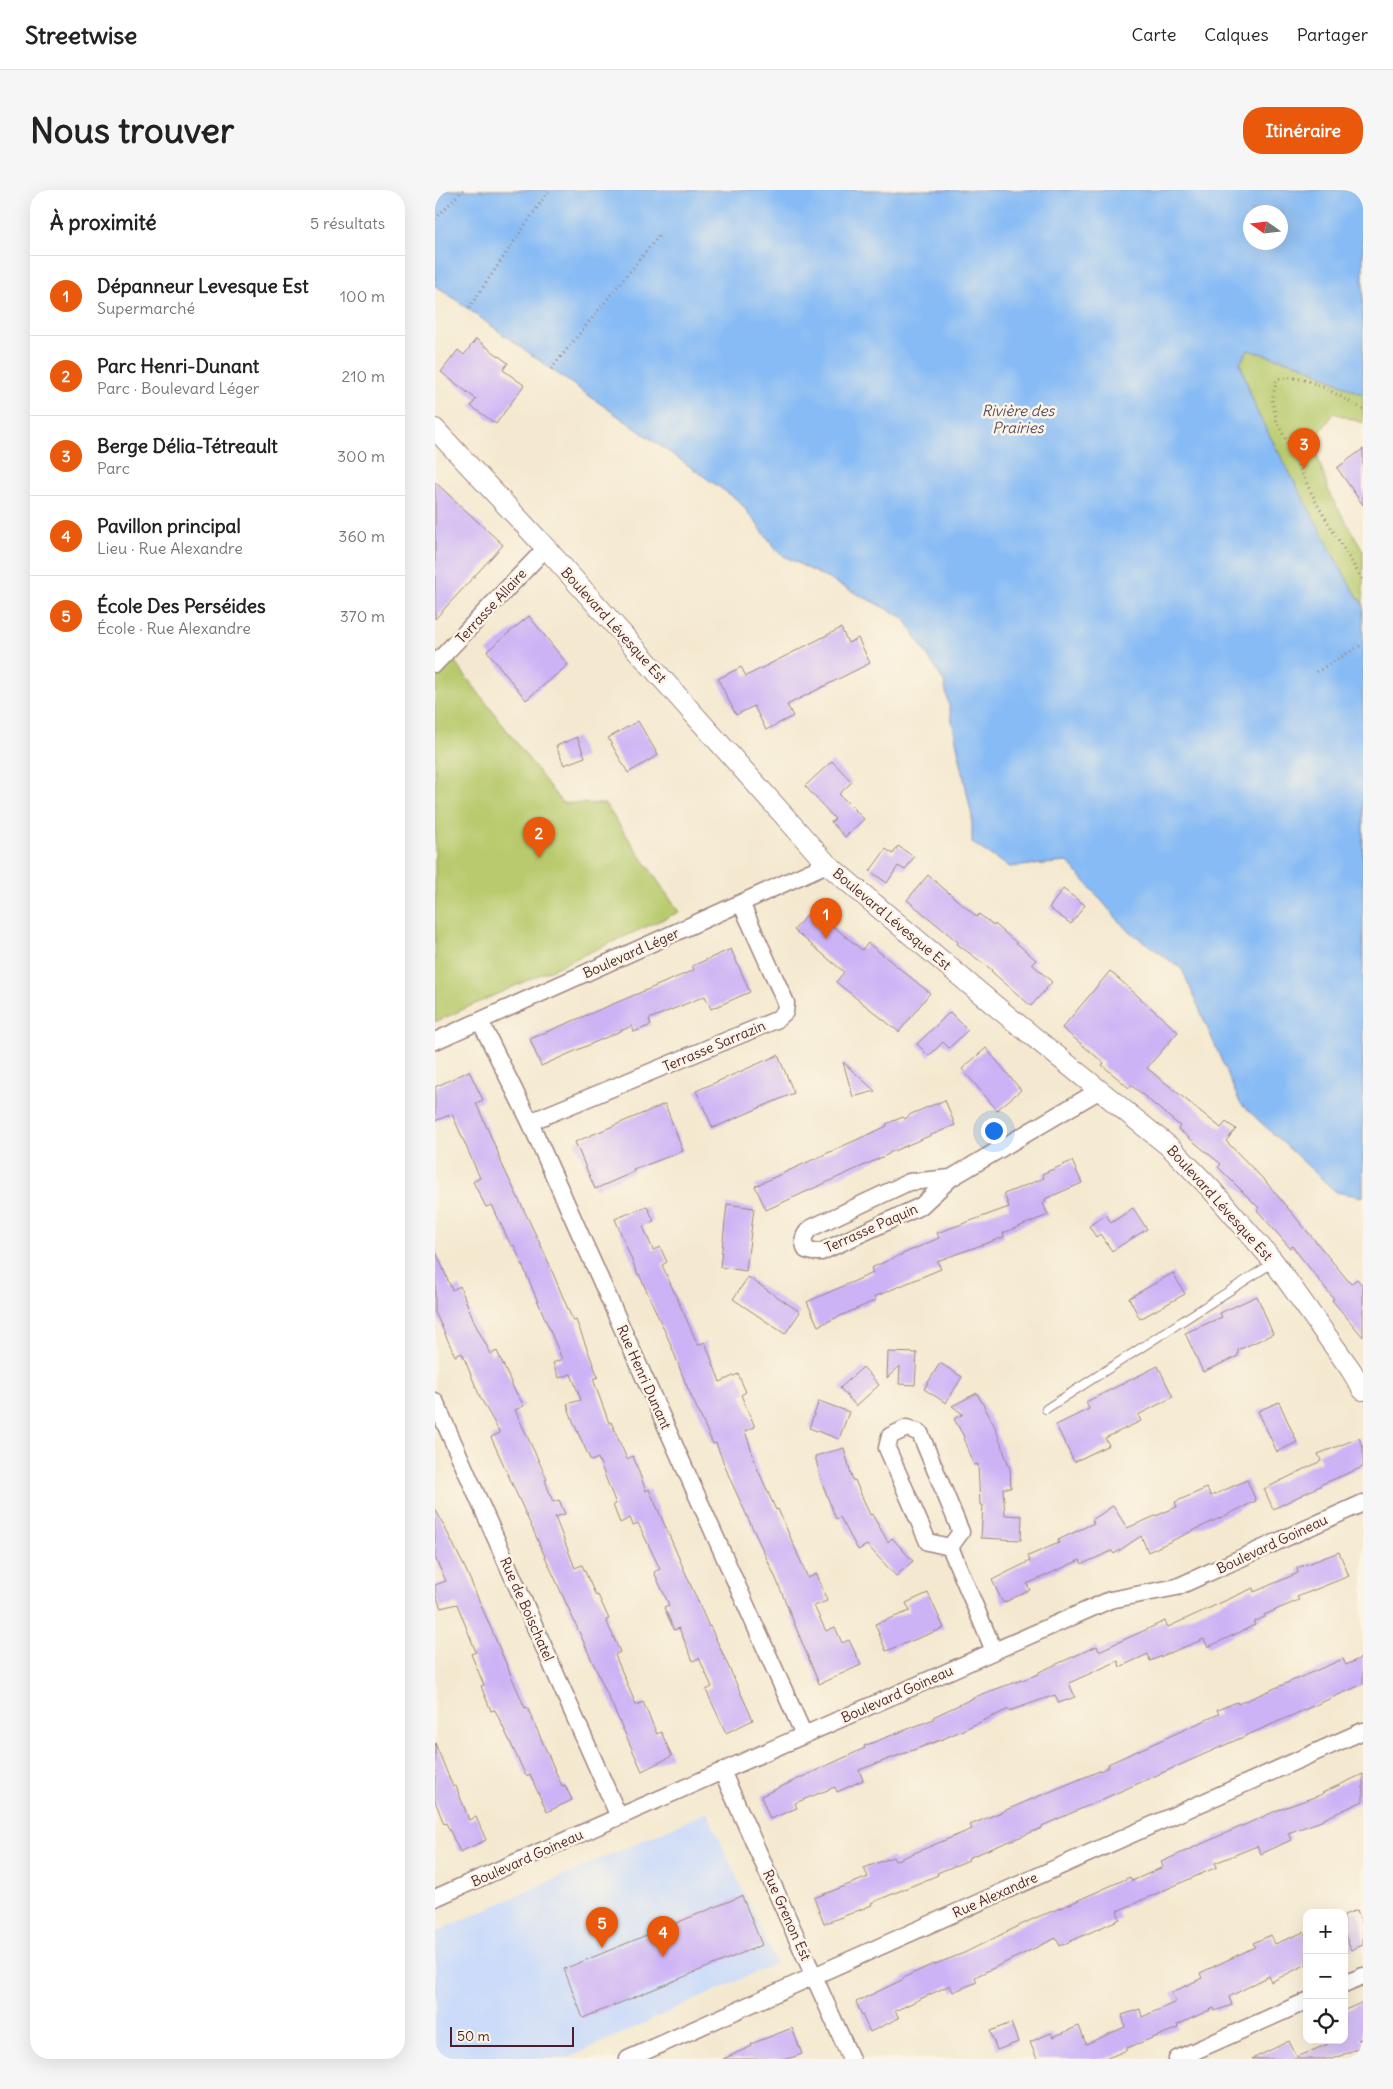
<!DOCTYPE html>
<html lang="fr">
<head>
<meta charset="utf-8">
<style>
  body { margin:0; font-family:Delius,sans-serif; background:#f6f6f6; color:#222 }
  .controls { position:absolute; right:15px; bottom:15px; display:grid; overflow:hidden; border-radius:10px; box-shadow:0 5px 20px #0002 }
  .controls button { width:45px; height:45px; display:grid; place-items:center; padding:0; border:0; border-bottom:1px solid #e0e0e0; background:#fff; color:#222; font:25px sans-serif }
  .compass { position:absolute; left:808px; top:15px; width:45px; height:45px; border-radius:50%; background:#fff; box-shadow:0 5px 20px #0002; rotate:284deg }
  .scale { position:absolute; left:15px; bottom:12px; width:124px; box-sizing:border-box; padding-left:5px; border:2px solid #4a1f2b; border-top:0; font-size:14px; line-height:18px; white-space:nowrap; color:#4a1f2b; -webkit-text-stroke:4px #fcf5e5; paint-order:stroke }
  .you { position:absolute; left:558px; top:940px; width:18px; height:18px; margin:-12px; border:4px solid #fff; border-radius:50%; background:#1a73e8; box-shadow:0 0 0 8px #1a73e833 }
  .badge { display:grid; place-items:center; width:32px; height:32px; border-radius:50%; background:#ea580c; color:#fff; font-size:16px; font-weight:700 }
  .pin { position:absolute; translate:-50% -41px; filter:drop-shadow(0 1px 2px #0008) }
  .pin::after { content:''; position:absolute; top:26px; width:18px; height:15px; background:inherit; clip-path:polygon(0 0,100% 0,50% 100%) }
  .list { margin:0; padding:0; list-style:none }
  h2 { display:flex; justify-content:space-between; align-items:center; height:65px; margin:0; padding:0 20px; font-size:21px }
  h2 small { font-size:16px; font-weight:400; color:#767676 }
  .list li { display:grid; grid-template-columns:32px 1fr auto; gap:15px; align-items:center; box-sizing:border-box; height:80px; padding:0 20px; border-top:1px solid #e0e0e0 }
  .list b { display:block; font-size:19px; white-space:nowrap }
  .list p { margin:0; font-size:16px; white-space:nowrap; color:#767676 }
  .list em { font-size:16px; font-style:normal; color:#767676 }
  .icon { flex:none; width:28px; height:28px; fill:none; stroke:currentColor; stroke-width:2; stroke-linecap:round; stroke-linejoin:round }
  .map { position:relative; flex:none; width:928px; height:1869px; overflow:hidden; border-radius:20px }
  header { display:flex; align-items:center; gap:30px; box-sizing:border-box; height:70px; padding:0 25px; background:#fff; border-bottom:1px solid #e0e0e0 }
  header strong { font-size:24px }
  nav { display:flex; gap:28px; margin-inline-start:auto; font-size:18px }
  .intro { display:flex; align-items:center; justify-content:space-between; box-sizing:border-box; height:120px; padding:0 30px }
  h1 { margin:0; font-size:35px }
  .button { padding:12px 22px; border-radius:20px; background:#ea580c; color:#fff; font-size:18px; font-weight:700 }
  main { display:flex; gap:30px; padding:0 30px }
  aside { flex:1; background:#fff; border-radius:20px; box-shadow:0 5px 20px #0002 }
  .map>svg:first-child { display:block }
</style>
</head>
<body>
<header>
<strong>Streetwise</strong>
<nav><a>Carte</a><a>Calques</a><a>Partager</a></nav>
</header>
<div class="intro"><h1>Nous trouver</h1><a class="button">Itinéraire</a></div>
<main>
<aside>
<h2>À proximité<small>5 résultats</small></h2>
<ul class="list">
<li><span class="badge">1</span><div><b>Dépanneur Levesque Est</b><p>Supermarché</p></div><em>100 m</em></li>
<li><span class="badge">2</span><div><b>Parc Henri-Dunant</b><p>Parc · Boulevard Léger</p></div><em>210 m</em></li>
<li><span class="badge">3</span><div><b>Berge Délia-Tétreault</b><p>Parc</p></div><em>300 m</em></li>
<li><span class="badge">4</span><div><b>Pavillon principal</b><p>Lieu · Rue Alexandre</p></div><em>360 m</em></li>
<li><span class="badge">5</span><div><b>École Des Perséides</b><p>École · Rue Alexandre</p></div><em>370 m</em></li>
</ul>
</aside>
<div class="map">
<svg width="928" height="1869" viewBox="0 0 928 1869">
  <rect width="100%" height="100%" fill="#fcf5e5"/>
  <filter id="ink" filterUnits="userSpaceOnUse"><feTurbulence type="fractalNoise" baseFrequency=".02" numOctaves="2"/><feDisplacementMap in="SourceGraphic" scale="10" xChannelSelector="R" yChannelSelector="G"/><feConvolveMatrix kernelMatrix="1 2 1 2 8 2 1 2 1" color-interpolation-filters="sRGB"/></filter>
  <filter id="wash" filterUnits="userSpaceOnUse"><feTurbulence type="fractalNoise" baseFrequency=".0096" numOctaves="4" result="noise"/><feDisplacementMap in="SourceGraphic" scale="20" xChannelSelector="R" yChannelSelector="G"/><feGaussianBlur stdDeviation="1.12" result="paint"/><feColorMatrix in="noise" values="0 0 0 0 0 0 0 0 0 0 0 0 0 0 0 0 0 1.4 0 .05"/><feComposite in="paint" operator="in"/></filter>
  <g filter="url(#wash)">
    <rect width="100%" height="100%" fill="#f4e9d0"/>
    <path fill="#cbdbf9" d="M272 1622 341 1773 131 1869H0V1742Z"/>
    <path fill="#b8ca6d" stroke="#81744c" d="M813 160 867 175 928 205V233L899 223 878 252 895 305 928 360V415L913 392 822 222 805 173Z
      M17 468 127 613 170 614 244 722 0 832V486Z"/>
    <path fill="#87bbf5" stroke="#686d90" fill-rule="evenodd" d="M0 0H928V205L867 175 813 160 805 173 822 222 913 392 928 415V1007L901 1002 805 913 747 779 691 739 633 672 574 677 537 653V627L509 492 469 428 345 364 304 311 116 179 3 97 0 96ZM816 22H846V52H816Z"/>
    <g id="blocks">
      <path fill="#ccb3f6" d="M41 149 73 173 68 180 89 195 61 234 36 216 41 209 6 182 23 160 29 165Z
        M928 259V315L902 278Z
        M0 292 68 355 0 429Z
        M94 426 133 475 91 510 52 461Z
        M406 438 413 453 423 448 435 473 352 515 358 526 331 540 319 516 301 525 283 489 306 477 311 486Z
        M203 531 223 565 193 583 173 548Z
        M142 547 150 567 129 575 121 556Z
        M397 571 417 592 404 604 429 629 410 647 396 632 400 629 370 596Z
        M463 656 479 667 470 680 463 676 452 693 435 681 451 659 458 664Z
        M493 685 542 727 544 724 559 736 560 734 601 770 597 774 617 792 596 816 556 781 557 780 522 754 523 752 472 710Z
        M628 699 650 715 636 734 614 718Z
        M377 719 427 760 433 753 495 803 464 842 401 792 409 782 359 740Z
        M296 759 315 802 276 819 270 806 214 829 216 835 199 842 197 836 106 876 95 849 259 780 257 776Z
        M675 781 743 842 712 878 786 938 791 932 801 939 791 951 832 993 916 1094 922 1089 928 1096V1147L897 1110 899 1109 857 1056 855 1058 822 1020 824 1018 783 977 786 974 743 939 745 936 696 895 694 898 667 875 669 873 627 838Z
        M515 822 533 840 514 858 508 852 494 866 482 854Z
        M551 858 586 900 562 920 527 879Z
        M343 865 359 903 278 938 261 901Z
        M408 872 440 901 418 907Z
        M34 881 48 910 41 913 64 965 63 966 109 1062 138 1131 141 1130 163 1187 158 1189 174 1233 176 1232 192 1269 198 1266 211 1301 214 1299 274 1437 275 1436 318 1530 291 1543 271 1500 277 1497 264 1468 258 1471 244 1438 239 1440 229 1417 234 1415 219 1382 225 1379 203 1333 198 1335 195 1328 185 1333 178 1315 181 1314 163 1268 156 1271 139 1234 132 1214 146 1210 136 1184 124 1188 118 1173 127 1169 79 1055 76 1056 57 1015 51 1017 38 992 45 988 17 924 0 931V897Z
        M510 910 520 935 454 963V964L331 1020 320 996 452 936 451 934 468 927 470 929 476 924Z
        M230 914 248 961 198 980 199 982 160 999 140 952Z
        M637 971 647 993 610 1009 611 1012 608 1013 613 1025 568 1043 569 1047 502 1071 506 1079 439 1107 441 1110 383 1136 372 1112 438 1083 436 1078 504 1048 502 1043 574 1017 569 1004 609 988 607 984Z
        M292 1014 319 1018 311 1081 285 1077Z
        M212 1016 219 1031 208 1036 218 1060 225 1057 232 1072 227 1075 263 1155 270 1152 285 1192 303 1184 311 1202 306 1205 320 1237 310 1241 323 1280 341 1320 343 1319 373 1388 382 1384 392 1411 379 1416 391 1441 400 1437 407 1453 414 1450 426 1475 384 1494 342 1391 295 1289 281 1253 278 1254 250 1192 236 1155 204 1084 203 1085 180 1029Z
        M698 1018 712 1039 677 1061 665 1044 661 1047 654 1036 671 1025 676 1033Z
        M0 1059 17 1100 25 1096 40 1134 56 1164 62 1161 79 1199 89 1216 80 1220 112 1289 110 1290 118 1312 124 1310 130 1324 120 1327 140 1378 147 1375 161 1406 163 1405 174 1429 171 1430 185 1462 180 1465 201 1515 208 1512 222 1544 226 1542 237 1566 207 1581 56 1247 65 1243 45 1207 27 1163 20 1166 0 1122Z
        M738 1083 750 1104 705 1129 694 1108Z
        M313 1087 365 1122 350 1144 298 1109Z
        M822 1106 838 1144 803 1160V1166L768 1182 750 1143 787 1127 785 1123Z
        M453 1162 482 1163 480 1195 464 1194 465 1176 452 1188Z
        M505 1173 527 1187 511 1213 489 1199Z
        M723 1176 738 1207 703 1225 706 1231 670 1248 674 1255 639 1272 621 1235 654 1219 651 1212Z
        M428 1177 444 1195 421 1216 405 1198Z
        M542 1203 560 1237 575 1279 576 1298H568L570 1325 587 1326 586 1350 546 1348 548 1315H545L543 1274 539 1275 528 1245 519 1229 528 1224 517 1216Z
        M384 1211 414 1222 404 1249 374 1238Z
        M844 1212 862 1252 842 1262 823 1221Z
        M924 1248 928 1258V1277L885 1295V1296L838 1319 829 1299 886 1271 883 1264Z
        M409 1258 418 1291 420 1290 435 1325 437 1324 453 1352 457 1348 478 1371 461 1386 432 1355 423 1360 405 1327 401 1329 387 1293 380 1266Z
        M812 1290 821 1311 713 1362 706 1346 679 1364 677 1361 647 1374 645 1370 592 1394 595 1400 568 1413 557 1390 595 1371 593 1366 624 1353 623 1350 659 1333 657 1330 678 1316 692 1338 742 1317 740 1312 772 1298 776 1306Z
        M0 1318 31 1380 90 1518 92 1517 127 1596 130 1595 137 1610 112 1622 95 1585 91 1586 60 1520 56 1521 46 1496 49 1495 36 1464 41 1462 22 1414 6 1418 0 1403V1395L11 1391 0 1368Z
        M904 1362 914 1386 862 1407 864 1410 829 1425 830 1427 818 1432 820 1435 773 1457 769 1449 715 1471 713 1464 685 1477 683 1471 634 1493 640 1507 624 1513 620 1505 574 1521V1519L508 1549 424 1580 428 1590 402 1602 400 1597 360 1613 362 1618 335 1629 326 1606 430 1558 429 1556 499 1529 498 1527 547 1504 604 1484V1482L662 1456 664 1461 730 1431 733 1437 818 1398 819 1402 863 1383 862 1378Z
        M493 1403 509 1438 451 1461 440 1434 475 1421 471 1413Z
        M928 1467V1494L607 1636V1638L533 1668 534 1670 502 1683 503 1685 436 1713 437 1715 389 1734 379 1708 433 1687 429 1678 458 1667 460 1671 537 1639 535 1635 674 1577 673 1574 784 1524 782 1520 802 1512 803 1514 908 1469 911 1475Z
        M0 1553 18 1597 21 1596 34 1630 41 1627 51 1650 25 1662 11 1633 9 1634 0 1611Z
        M928 1584V1611L889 1629V1630L853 1643 856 1650 826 1664 822 1656 780 1673 782 1677 682 1721 685 1729 625 1756 621 1748 540 1787 542 1792 518 1802 515 1795 460 1821 464 1828 435 1842 421 1812 469 1789 468 1788 498 1774V1775L529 1763 600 1728 628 1717 695 1687 697 1691 728 1677 726 1672 843 1620 888 1604 887 1603Z
        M307 1706 327 1755 148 1828 129 1779Z
        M922 1720 928 1736V1755L916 1760 909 1742V1725Z
        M869 1742 872 1749V1774L836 1792 834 1786 794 1807 797 1815 780 1821 779 1818 742 1835 743 1838 692 1858V1860L670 1869H602L595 1852 616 1843 618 1847 644 1836 651 1854 690 1837 687 1825 705 1819 707 1827 741 1812 736 1803 767 1788 765 1783 820 1757 818 1753 836 1745 840 1754Z
        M928 1812V1848L923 1850H928V1856L898 1869H817L854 1851 862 1867 893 1854 891 1850H909V1818L910 1820Z
        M576 1833 583 1852 562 1860 555 1841Z
        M357 1838 367 1864 353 1869H288L317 1856 316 1854Z"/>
    </g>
  </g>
  <g filter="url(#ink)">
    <use href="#blocks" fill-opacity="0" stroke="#9f847e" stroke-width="1"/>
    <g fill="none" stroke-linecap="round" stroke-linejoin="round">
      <defs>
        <path id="service" d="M611 1219 839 1072"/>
        <path id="minor" d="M0 474 111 358
          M45 831 95 932 369 1545
          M0 851 392 674
          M95 932 341 830 350 822 351 813 306 713
          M516 988 474 992 376 1038C368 1045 367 1050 371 1060L378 1062H386L486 1016 516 988 665 900
          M0 1211 184 1627
          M472 1238 485 1243 526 1342 515 1357 493 1352 452 1258 455 1246Z
          M515 1357 559 1461
          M287 1581 416 1869
          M0 1708 675 1410 742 1397 928 1313
          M909 1794 928 1786
          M193 1869 928 1541
          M742 1869 872 1811"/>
        <path id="tertiary" d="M0 239 111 358 392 674 558 814 736 958 776 999 839 1072 916 1180 928 1200"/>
      </defs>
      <use href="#service" stroke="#9f847e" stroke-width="10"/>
      <use href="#minor" stroke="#9f847e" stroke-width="19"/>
      <use href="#tertiary" stroke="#9f847e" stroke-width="22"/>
      <path stroke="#9f847e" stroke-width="3" stroke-dasharray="1 4" stroke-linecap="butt" d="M0 29 28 0
        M34 118 114 0
        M116 179 225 44
        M928 219C902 206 872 182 842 189L837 210 842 232 882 314 928 391
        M881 482 928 454"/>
      <use href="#service" stroke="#fff" stroke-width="8"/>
      <use href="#minor" stroke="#fff" stroke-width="16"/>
      <use href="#tertiary" stroke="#fff" stroke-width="20"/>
    </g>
  </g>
  <g text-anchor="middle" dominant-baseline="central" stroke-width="5" stroke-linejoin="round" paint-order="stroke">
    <g font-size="14" fill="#4a1f2b" stroke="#fcf5e5">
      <text transform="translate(56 416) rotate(-47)">Terrasse Allaire</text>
      <text transform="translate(179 435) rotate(48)">Boulevard Lévesque Est</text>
      <text transform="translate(457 729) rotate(40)">Boulevard Lévesque Est</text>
      <text transform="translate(196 763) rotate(-24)">Boulevard Léger</text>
      <text transform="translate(279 856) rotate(-23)">Terrasse Sarrazin</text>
      <text transform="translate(785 1013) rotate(48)">Boulevard Lévesque Est</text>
      <text transform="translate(436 1038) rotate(-24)">Terrasse Paquin</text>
      <text transform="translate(209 1187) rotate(66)">Rue Henri Dunant</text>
      <text transform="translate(837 1354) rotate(-25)">Boulevard Goineau</text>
      <text transform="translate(92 1419) rotate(66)">Rue de Boischatel</text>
      <text transform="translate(462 1504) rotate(-24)">Boulevard Goineau</text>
      <text transform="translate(92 1668) rotate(-24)">Boulevard Goineau</text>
      <text transform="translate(560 1705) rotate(-24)">Rue Alexandre</text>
      <text transform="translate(352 1725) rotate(66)">Rue Grenon Est</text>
    </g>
    <g font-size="15" font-style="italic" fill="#5c4e68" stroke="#fcf5e5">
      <text x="583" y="220">Rivière des<tspan x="583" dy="17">Prairies</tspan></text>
    </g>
  </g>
</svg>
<div class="controls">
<button>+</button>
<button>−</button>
<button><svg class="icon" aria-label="locate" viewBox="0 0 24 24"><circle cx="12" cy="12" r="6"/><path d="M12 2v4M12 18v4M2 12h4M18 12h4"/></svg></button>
</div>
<svg class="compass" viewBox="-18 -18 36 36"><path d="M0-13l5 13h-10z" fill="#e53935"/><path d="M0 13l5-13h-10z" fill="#767676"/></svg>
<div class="scale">50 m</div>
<div class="you"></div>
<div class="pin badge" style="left:391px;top:749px">1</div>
<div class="pin badge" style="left:104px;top:668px">2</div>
<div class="pin badge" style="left:869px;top:279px">3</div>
<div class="pin badge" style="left:228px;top:1767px">4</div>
<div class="pin badge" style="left:167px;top:1758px">5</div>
</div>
</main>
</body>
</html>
